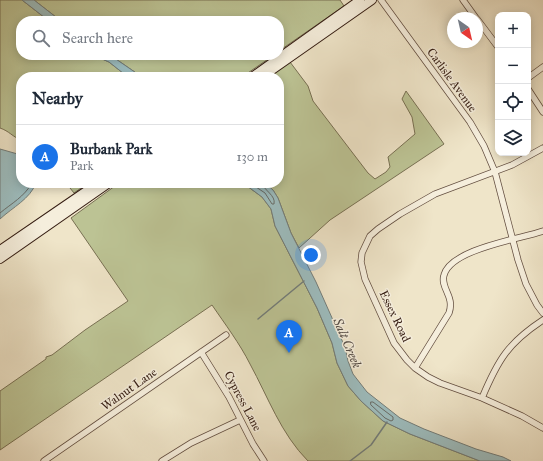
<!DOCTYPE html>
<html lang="en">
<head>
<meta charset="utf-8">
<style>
  body { margin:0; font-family:"IM FELL Great Primer",serif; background:#f6f6f7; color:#1f2937 }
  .controls { position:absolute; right:12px; top:12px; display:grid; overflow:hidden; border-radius:8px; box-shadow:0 2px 10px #0003 }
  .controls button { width:36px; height:36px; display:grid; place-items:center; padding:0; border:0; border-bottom:1px solid #e0e1e3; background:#fff; color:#1f2937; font:20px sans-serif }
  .compass { position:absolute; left:447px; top:12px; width:36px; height:36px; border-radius:50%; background:#fff; box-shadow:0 2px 10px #0003; rotate:146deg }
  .you { position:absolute; left:311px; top:255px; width:14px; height:14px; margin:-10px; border:3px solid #fff; border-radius:50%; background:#1a73e8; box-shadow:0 0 0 6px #1a73e833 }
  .badge { display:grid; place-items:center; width:26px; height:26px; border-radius:50%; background:#1a73e8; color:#fff; font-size:13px; font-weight:700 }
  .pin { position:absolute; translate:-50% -33px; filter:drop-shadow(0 1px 2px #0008) }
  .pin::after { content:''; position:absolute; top:21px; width:14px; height:12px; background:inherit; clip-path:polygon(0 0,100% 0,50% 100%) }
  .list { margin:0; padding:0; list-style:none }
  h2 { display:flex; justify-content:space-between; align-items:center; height:52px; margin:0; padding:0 16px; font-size:17px }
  h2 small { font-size:13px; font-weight:400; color:#747a83 }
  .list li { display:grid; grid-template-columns:26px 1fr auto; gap:12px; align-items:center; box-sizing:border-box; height:64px; padding:0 16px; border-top:1px solid #e0e1e3 }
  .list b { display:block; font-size:15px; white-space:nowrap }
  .list p { margin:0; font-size:13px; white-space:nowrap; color:#747a83 }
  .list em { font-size:13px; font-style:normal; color:#747a83 }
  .icon { flex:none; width:22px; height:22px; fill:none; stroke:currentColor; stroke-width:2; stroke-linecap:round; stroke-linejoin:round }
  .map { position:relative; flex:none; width:543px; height:461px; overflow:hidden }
  .search { position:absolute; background:#fff; box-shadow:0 2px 10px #0003; left:16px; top:16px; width:268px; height:44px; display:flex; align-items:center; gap:10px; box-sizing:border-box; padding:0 14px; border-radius:16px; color:#747a83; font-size:15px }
  .panel { position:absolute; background:#fff; box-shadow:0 2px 10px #0003; left:16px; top:72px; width:268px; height:116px; border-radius:16px }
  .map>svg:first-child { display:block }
</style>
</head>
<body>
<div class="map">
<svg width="543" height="461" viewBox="0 0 543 461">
  <rect width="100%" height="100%" fill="#efe5c9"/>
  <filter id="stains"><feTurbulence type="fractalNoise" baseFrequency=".005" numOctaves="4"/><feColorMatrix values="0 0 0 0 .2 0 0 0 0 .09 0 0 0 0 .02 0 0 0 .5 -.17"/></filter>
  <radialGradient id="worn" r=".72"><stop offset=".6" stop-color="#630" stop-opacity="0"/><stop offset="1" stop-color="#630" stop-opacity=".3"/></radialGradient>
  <path fill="#bcc394" stroke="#787053" d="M0 0H22L49 21H21V55H93L109 62 128 77H21V140C13 137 9 131 0 128Z
    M34 0H340L344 6 279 51V21H61Z
    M110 55H274L242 77H142Z
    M290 62 308 86 313 101 368 173 375 179 386 172 390 167 388 157 415 134 412 117 402 99 406 91 444 144 330 220 299 248 291 233 278 198 273 190 265 183H279V77H269Z
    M66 183H88L74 193Z
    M119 183H243L262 197 271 209 275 226 317 308 332 343 337 363 348 386 361 401 383 421 410 434 480 461H308C281 434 268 397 250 364 240 344 225 324 212 305L0 450V391L46 359V357L52 355 85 330 128 301 71 218Z"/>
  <path fill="#9dbdbf" stroke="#737d7a" d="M22 0H34L61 21H49Z
    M93 55H110L142 77H128L109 62Z
    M0 149 21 155V183H36C30 199 13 207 0 219Z
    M243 183H265L273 190 278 198 291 233 316 282 345 347 348 361 353 374 367 392 400 418 424 429 476 449 503 457 511 461H480L410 434 383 421 361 401 348 386 337 363 332 343 317 308 275 226 271 209 262 197Z"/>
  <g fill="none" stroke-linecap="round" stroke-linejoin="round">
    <path stroke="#686c68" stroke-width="1" d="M250 183 265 193 272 204H274C276 195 264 191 262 183
      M0 213C12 203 24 197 32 183
      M371 402H373L393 417V420L391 421 385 418 371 405Z"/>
    <path stroke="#737d7a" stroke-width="1.5" d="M258 319 304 281
      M350 461 371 445 387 422"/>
    <defs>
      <path id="minor" d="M381 0 470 122 484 146 495 172 518 260 526 284 537 305 543 313
        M463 0 476 18
        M477 19 498 47
        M528 78 543 67
        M528 89 543 112
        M543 148 512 165 435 194 400 214 378 229 370 236 362 253 361 262 365 279 394 343 407 360 415 368 428 377 440 383 482 398 522 416 543 428
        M201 352 229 397 253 444 264 461
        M415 368 449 313C455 296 440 288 444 275 451 249 520 239 543 231
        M482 398C498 360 508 343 543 320
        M44 461 226 335
        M162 461 191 443 240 420"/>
      <path id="secondary" d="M252 77 360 0
        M262 77 372 0
        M0 250 98 183
        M0 259 109 183"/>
    </defs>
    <use href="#minor" stroke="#634e40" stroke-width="7"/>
    <use href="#secondary" stroke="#341c12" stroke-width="10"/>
    <use href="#minor" stroke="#f5eedc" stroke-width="5.5"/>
    <use href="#secondary" stroke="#f5eedc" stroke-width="8"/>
  </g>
  <g text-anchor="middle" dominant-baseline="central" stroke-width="3" stroke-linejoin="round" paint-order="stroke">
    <g font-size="12" fill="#341c12" stroke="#f5eedc">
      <text transform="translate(452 80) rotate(54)">Carlisle Avenue</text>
      <text transform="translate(395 316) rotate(64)">Essex Road</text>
      <text transform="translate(129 389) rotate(-35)">Walnut Lane</text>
      <text transform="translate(243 401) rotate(62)">Cypress Lane</text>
    </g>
    <g font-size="13" font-style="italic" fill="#544c46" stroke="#f5eedc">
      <text transform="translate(347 343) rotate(67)">Salt Creek</text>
    </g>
  </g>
  <rect width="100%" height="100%" filter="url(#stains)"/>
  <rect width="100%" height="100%" fill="url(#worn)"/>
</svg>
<div class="controls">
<button>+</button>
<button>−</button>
<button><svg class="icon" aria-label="locate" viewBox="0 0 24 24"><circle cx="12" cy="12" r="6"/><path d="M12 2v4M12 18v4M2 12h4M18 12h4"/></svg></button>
<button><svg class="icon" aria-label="layers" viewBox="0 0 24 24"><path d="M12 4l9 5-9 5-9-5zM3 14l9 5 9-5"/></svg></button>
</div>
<svg class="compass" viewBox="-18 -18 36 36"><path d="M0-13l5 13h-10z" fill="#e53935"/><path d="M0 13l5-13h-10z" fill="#747a83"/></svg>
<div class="you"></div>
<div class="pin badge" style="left:289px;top:353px">A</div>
<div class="search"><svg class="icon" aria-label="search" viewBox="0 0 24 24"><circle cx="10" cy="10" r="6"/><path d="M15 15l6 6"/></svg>Search here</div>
<section class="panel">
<h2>Nearby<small></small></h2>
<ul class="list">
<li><span class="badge">A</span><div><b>Burbank Park</b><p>Park</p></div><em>130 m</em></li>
</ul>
</section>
</div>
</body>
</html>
